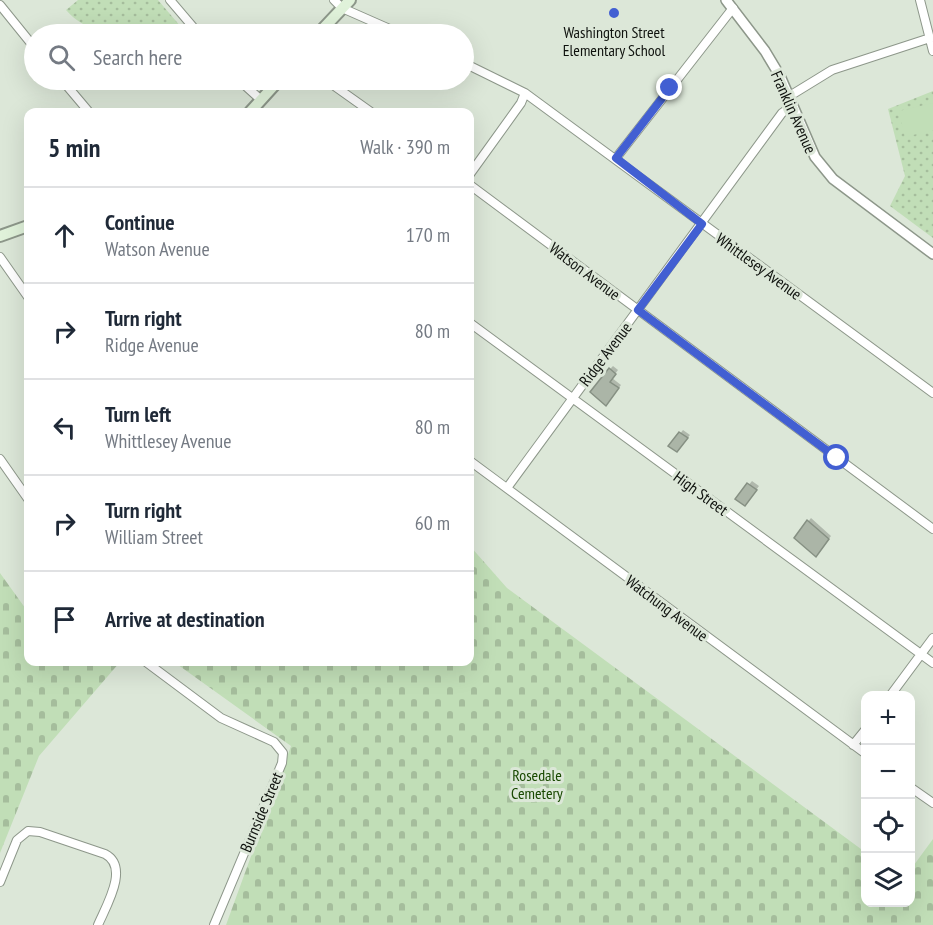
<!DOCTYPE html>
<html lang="en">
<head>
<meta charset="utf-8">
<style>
  body { margin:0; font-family:"PT Sans Narrow",sans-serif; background:#f6f6f7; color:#1f2937 }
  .controls { position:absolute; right:18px; bottom:18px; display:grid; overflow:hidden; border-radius:12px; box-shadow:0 6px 24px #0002 }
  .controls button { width:54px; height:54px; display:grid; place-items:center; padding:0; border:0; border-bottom:2px solid #e0e1e3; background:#fff; color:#1f2937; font:30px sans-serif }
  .stop { position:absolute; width:18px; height:18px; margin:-14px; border:4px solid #425fd2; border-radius:50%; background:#fff }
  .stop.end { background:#425fd2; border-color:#fff; box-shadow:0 2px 6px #0008 }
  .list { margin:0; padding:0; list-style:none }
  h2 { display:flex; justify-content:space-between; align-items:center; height:78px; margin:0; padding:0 24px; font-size:26px }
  h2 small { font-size:20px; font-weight:400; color:#747a83 }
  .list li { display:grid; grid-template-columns:39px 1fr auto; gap:18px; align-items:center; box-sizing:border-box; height:96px; padding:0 24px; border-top:2px solid #e0e1e3 }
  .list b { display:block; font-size:22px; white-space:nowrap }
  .list p { margin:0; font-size:20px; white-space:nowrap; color:#747a83 }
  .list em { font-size:20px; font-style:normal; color:#747a83 }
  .icon { flex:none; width:33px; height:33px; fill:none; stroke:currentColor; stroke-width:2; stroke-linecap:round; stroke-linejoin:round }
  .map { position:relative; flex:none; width:933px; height:925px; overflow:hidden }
  .search { position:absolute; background:#fff; box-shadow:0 6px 24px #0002; left:24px; top:24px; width:450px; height:66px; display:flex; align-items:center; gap:15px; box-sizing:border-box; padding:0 21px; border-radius:33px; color:#747a83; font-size:22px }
  .panel { position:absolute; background:#fff; box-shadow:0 6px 24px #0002; left:24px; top:108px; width:450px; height:558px; border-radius:12px }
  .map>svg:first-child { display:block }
</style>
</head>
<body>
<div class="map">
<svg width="933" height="925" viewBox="0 0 933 925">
  <defs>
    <pattern id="cemetery-stones" width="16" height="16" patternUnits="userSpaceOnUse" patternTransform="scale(1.5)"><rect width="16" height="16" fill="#c1deb7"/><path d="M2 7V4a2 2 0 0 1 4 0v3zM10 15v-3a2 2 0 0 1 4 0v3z" fill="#a5bd9c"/></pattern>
    <pattern id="park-dots" width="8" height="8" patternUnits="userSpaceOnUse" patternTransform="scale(1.5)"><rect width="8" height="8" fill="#c1deb7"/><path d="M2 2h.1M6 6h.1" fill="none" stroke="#a5bd9c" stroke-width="1.8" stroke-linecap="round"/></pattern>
  </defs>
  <rect width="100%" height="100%" fill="#dce7d8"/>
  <path fill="url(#cemetery-stones)" d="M470 546 507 588 865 852 866 902H910L911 869 933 839V925H226L291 746 174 662H470Z
    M0 573 28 612V662H120L39 756 0 853Z"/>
  <path fill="url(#park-dots)" d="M78 0H158L187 34C147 35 95 44 66 10Z
    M933 91V238L890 206 905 176 888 109Z"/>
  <path fill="#c1deb7" d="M933 103V130L905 137 899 111Z"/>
  <path fill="#0003" d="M613 366 618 370 612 378 621 385 609 401 610 369Z
    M683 430 690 435 680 447 671 445Z
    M752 481 759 486 748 501 737 499Z
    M811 518 831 536 819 552 796 537Z"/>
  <path fill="#abb5a7" stroke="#869083" stroke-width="1.5" d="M609 368 616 374 610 382 619 388 606 406 590 392Z
    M679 432 688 438 677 452 668 446Z
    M747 483 757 490 745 506 735 499Z
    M807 520 829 539 816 557 794 538Z"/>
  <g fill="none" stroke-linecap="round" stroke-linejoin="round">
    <defs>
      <path id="minor" d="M170 0 199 34
        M334 0 342 8 401 34
        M920 0 933 51
        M0 5 34 47
        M464 63 525 93 933 393
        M62 80 89 112
        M239 80 261 100
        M326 80 371 112
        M788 97 832 70 930 38
        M616 158 733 8
        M470 174 521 103 525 93
        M470 185 933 529
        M0 257 28 297
        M470 323 933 663
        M0 459 28 499
        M470 461 866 754
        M507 488 782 113 792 106
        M146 662 221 718 274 742 283 753 282 763 214 925
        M890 696 933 638
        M853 745 866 729
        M910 787 933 803
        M0 882 17 840 28 831 40 832 105 854C130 867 106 906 98 925"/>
      <path id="tertiary" d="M726 0 765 51 780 76 815 157 833 179 933 254"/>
      <path id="secondary" d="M318 34 350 0
        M250 112 279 80
        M0 236 28 226"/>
    </defs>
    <use href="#minor" stroke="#8d978a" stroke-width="10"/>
    <use href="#tertiary" stroke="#8d978a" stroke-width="12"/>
    <use href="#secondary" stroke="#8d978a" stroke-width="14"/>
    <use href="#minor" stroke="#fff" stroke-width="8"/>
    <use href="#tertiary" stroke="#fff" stroke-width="9"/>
    <use href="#secondary" stroke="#e0f2da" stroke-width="10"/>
  </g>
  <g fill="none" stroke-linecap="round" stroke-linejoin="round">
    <path stroke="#425fd2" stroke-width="8" d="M670 88 616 158 702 224 638 310 837 458"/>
  </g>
  <circle fill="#425fd2" stroke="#dce7d8" stroke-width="2" cx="614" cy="13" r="6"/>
  <g text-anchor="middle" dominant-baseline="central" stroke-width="6" stroke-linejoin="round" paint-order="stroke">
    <g font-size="16" fill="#0f120e" stroke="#dce7d8">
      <text x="614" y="32">Washington Street<tspan x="614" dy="18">Elementary School</tspan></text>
    </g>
    <g font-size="16" fill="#0f120e" stroke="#dce7d8">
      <text transform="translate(794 112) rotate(66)">Franklin Avenue</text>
      <text transform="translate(759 266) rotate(36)">Whittlesey Avenue</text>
      <text transform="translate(585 271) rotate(37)">Watson Avenue</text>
      <text transform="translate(605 354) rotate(-53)">Ridge Avenue</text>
      <text transform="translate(701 493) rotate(36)">High Street</text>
      <text transform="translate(667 608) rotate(37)">Watchung Avenue</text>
      <text transform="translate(261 812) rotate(-67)">Burnside Street</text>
    </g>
    <g font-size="16" fill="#194900" stroke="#dce7d8">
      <text x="537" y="775">Rosedale<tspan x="537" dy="18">Cemetery</tspan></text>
    </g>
  </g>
</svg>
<div class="controls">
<button>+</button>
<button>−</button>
<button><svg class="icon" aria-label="locate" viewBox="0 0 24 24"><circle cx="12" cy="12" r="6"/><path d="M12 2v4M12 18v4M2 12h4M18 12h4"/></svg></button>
<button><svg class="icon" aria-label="layers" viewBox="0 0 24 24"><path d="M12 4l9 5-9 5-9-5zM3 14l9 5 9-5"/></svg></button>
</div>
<div class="stop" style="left:837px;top:458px"></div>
<div class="stop end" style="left:670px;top:88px"></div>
<div class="search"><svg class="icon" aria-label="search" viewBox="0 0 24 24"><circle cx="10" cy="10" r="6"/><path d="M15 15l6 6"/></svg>Search here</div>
<section class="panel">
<h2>5 min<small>Walk · 390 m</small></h2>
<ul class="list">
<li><svg class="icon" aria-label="ahead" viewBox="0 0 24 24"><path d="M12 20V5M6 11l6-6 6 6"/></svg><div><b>Continue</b><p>Watson Avenue</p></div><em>170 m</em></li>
<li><svg class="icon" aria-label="right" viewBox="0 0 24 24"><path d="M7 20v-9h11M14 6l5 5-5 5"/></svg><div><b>Turn right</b><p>Ridge Avenue</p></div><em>80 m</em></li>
<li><svg class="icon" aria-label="left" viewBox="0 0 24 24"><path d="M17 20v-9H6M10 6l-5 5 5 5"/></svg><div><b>Turn left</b><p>Whittlesey Avenue</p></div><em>80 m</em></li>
<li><svg class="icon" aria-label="right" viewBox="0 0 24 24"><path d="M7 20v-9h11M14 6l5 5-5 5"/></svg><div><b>Turn right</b><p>William Street</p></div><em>60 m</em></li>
<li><svg class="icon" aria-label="arrive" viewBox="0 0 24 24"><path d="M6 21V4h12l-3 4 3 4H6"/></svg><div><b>Arrive at destination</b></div></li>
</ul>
</section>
</div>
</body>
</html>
